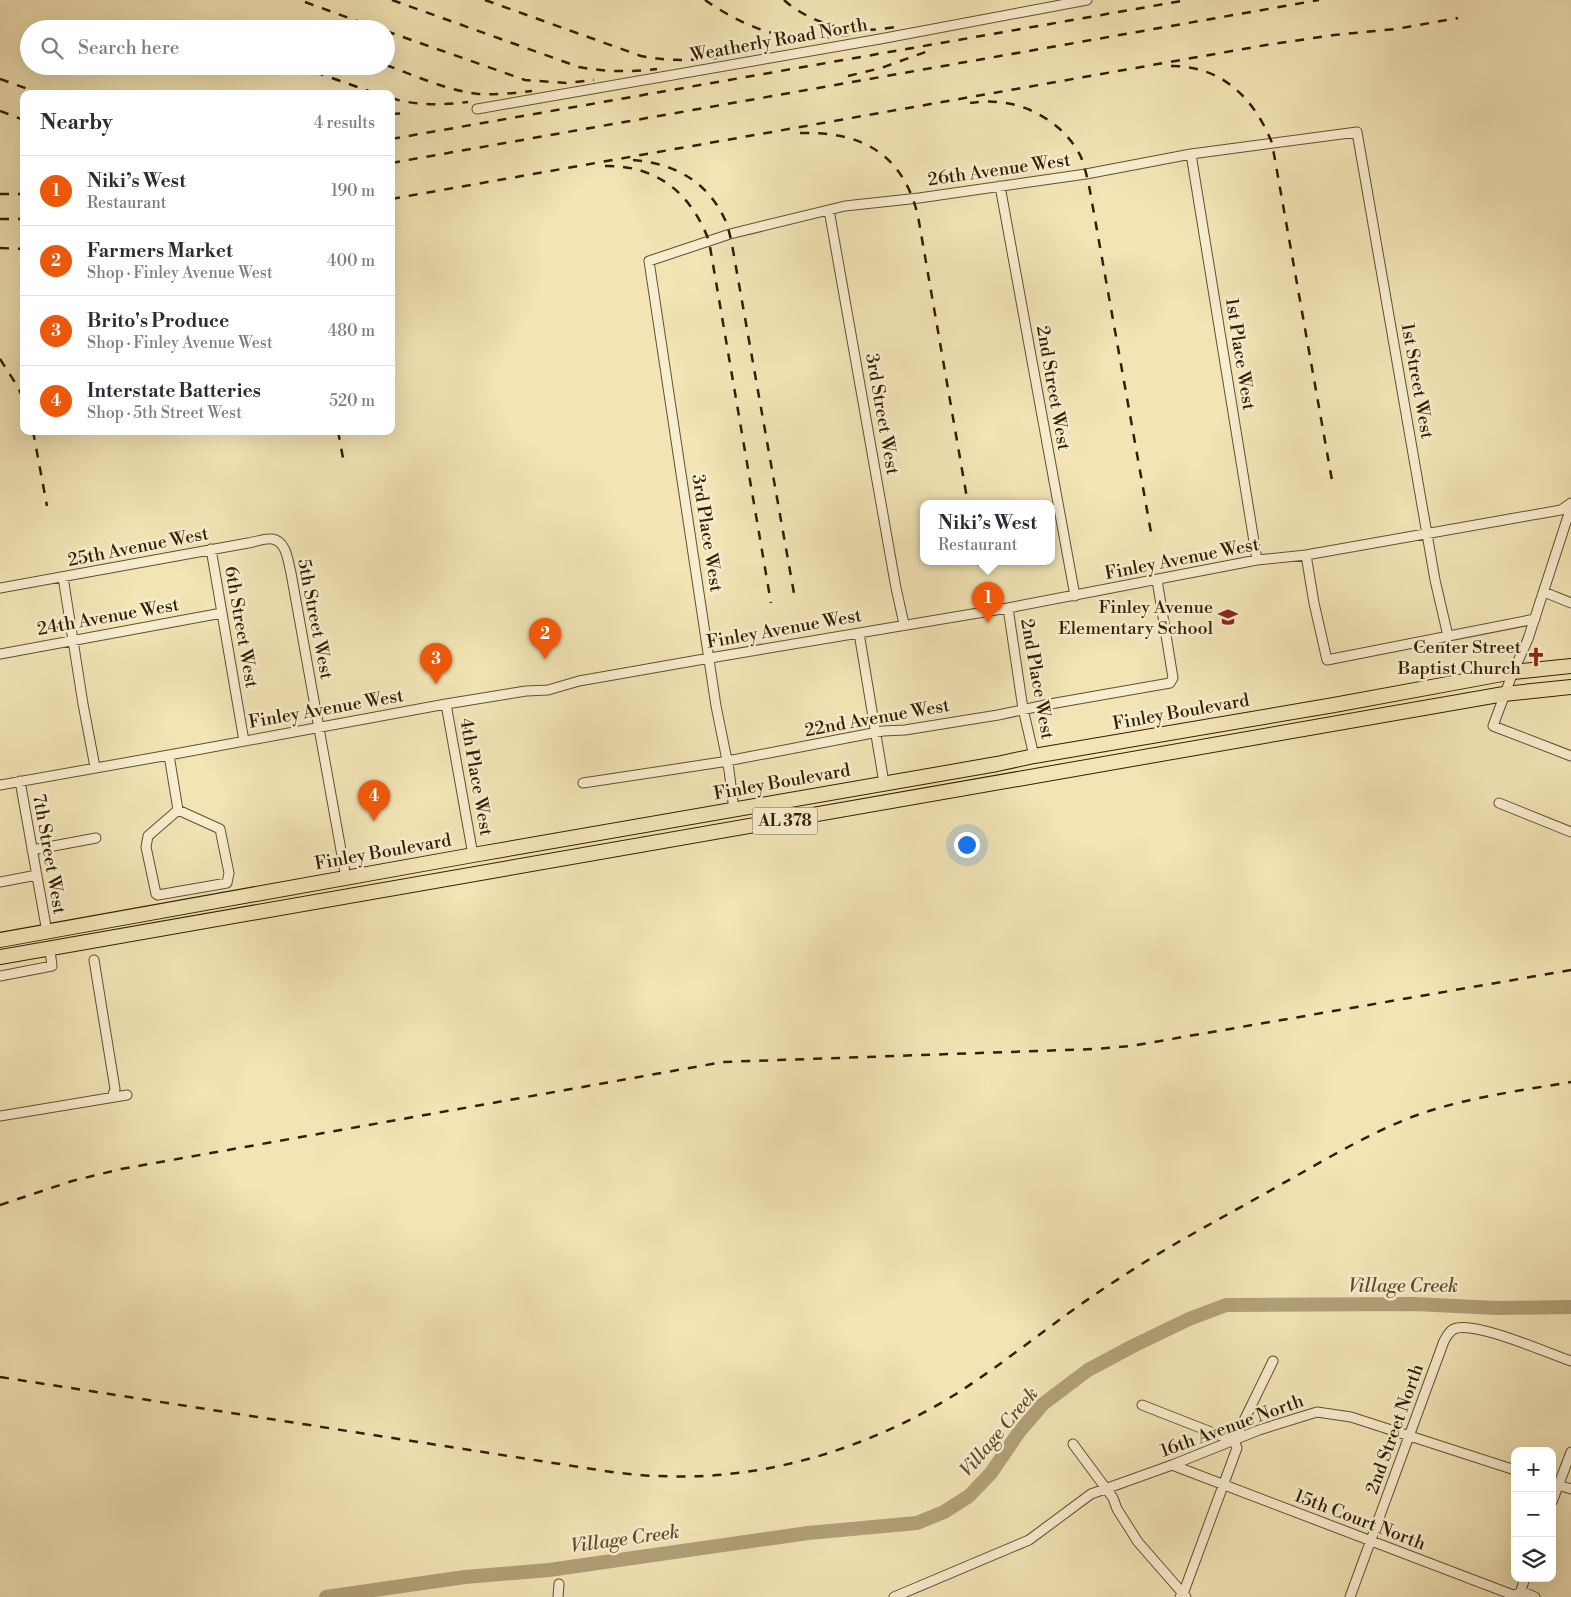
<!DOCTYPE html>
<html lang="en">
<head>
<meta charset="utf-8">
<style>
  body { margin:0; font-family:"Libre Bodoni",serif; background:#f7f7f7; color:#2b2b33 }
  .controls { position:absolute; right:15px; bottom:15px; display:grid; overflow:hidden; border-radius:10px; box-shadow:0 5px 20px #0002 }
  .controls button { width:45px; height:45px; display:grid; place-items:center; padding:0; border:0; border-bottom:1px solid #e1e1e2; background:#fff; color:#2b2b33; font:25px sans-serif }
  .you { position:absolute; left:966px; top:844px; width:18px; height:18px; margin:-12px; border:4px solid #fff; border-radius:50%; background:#1a73e8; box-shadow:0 0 0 8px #1a73e833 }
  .badge { display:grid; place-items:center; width:32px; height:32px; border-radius:50%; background:#ea580c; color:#fff; font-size:16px; font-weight:700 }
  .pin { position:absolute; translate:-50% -41px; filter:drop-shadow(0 1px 2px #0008) }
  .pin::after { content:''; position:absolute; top:26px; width:18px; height:15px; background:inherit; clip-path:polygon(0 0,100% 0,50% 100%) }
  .popup { position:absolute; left:920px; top:500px; width:135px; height:65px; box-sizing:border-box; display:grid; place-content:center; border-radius:10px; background:#fff; filter:drop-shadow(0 1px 4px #0005); font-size:16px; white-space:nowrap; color:#7c7c81 }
  .popup b { font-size:19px; color:#2b2b33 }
  .popup::after { content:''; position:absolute; left:50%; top:100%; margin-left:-10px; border:10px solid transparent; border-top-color:#fff }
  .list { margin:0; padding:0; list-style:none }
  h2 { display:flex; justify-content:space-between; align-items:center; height:65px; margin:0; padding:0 20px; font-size:21px }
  h2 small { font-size:16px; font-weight:400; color:#7c7c81 }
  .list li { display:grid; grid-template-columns:32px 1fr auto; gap:15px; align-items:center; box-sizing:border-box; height:70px; padding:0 20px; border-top:1px solid #e1e1e2 }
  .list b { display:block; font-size:19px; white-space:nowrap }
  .list p { margin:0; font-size:16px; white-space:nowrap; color:#7c7c81 }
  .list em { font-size:16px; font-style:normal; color:#7c7c81 }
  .icon { flex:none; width:28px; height:28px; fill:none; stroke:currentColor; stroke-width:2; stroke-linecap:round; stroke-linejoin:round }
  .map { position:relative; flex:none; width:1571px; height:1597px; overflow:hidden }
  .search { position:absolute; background:#fff; box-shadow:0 5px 20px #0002; left:20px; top:20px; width:375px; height:55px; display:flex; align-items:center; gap:12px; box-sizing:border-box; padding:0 18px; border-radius:28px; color:#7c7c81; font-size:19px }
  .panel { position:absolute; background:#fff; box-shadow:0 5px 20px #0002; left:20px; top:90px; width:375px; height:345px; border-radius:10px }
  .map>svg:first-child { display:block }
</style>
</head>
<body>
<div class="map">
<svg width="1571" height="1597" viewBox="0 0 1571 1597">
  <rect width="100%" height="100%" fill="#f2e4b5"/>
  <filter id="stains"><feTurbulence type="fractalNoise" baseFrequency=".004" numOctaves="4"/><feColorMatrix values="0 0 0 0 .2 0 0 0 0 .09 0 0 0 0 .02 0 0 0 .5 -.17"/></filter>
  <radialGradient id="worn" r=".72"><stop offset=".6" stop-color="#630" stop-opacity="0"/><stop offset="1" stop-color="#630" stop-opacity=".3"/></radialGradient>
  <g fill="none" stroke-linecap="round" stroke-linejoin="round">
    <path stroke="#b2a078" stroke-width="14" d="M326 1597 465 1577 549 1570 808 1533 917 1523 944 1512 969 1496 991 1473 1019 1432 1043 1404 1088 1370 1135 1345 1189 1319 1226 1305 1414 1304 1497 1308 1571 1307"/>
    <defs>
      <path id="street" d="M477 109 880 39 1087 0
        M1191 154 1257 560
        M1000 186 1075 596
        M829 210 896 588 904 624
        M1571 507 1528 639 1513 672 1493 726 1571 756
        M211 549 244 741
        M1306 555 1314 603 1327 660 1535 619
        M63 577 83 704 95 767
        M0 588 248 543C255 542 265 538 272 539 287 541 288 562 291 573L346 878
        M1544 592 1571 603
        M1008 608 1023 709 1034 756
        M859 633 884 783
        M0 654 222 613
        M446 704 473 855
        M169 755 178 810 220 829 229 873 227 883 158 895 156 894 146 847 148 836 178 810
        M20 781 47 932
        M583 783 722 762 883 731 905 730 998 715 1050 704 1170 683 1173 678 1157 580
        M0 785 169 755 446 704 526 691 548 690 579 681 710 658 1008 608 1257 560 1306 555 1561 510 1571 503
        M1499 803 1571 832
        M734 810 729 770 716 706 649 261 730 234 845 206 919 198 1086 174 1191 154 1357 132 1435 580 1448 636
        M32 850 96 838
        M0 882 37 875
        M94 960 115 1089 112 1097
        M0 976 52 966 50 950
        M0 1116 127 1095
        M1142 1405 1234 1441
        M1073 1444 1113 1498 1117 1509 1138 1542 1186 1597
        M1172 1465 1513 1595 1523 1592 1535 1597
        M1552 1483 1571 1489
        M1552 1502 1571 1452
        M558 1597 559 1584
        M894 1597 1029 1540 1091 1494 1172 1465 1259 1430 1317 1412 1351 1417 1515 1470
        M1180 1597 1183 1594 1237 1448 1234 1441 1273 1361
        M1350 1597 1444 1341C1447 1336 1450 1329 1457 1328 1480 1323 1547 1353 1571 1361
        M1519 1597 1525 1578"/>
      <path id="primary" d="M0 940 473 855 997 764 1034 756 1334 705 1513 672 1571 666
        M0 957 1504 694 1571 687"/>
    </defs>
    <use href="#street" stroke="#654f2e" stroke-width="11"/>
    <use href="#primary" stroke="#361d01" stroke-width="16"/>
    <use href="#street" stroke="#f7edcf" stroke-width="9"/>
    <use href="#primary" stroke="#f2e4b5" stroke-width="14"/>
    <path stroke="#361d01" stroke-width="2.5" stroke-dasharray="9 9" stroke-linecap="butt" d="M392 0 579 67C605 72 630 72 657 69
      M485 0 641 56C671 62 695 60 725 57
      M705 0C732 19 767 36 801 38 819 39 837 36 855 34
      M784 0C805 19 837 30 865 30 876 30 887 28 897 27
      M305 2 379 29
      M386 31 525 80 567 83 594 80
      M386 65C416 76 446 90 478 94 496 95 514 93 532 91
      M298 66 377 94
      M1171 66C1222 66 1254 98 1272 143L1333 486
      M848 76 881 68 931 50
      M0 79 42 94
      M275 93 277 94
      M391 98C417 106 442 105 468 102
      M970 103C978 102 988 101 997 102 1031 104 1066 126 1081 157 1085 168 1088 180 1090 191L1152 538
      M0 111 24 120
      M391 114 406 113
      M800 133C862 131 903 154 918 216L968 504
      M391 139 1187 0
      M633 160C674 163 709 182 726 222 730 233 732 244 734 256L795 599
      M391 163 1319 0
      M605 166C657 165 691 193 709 241L771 603
      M0 194H24
      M391 199 1266 45 1334 35 1396 29 1458 18
      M0 219H24
      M0 248 24 249
      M0 359 18 387 24 401
      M33 431 47 506
      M338 431 343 458
      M979 562V566
      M0 1205 72 1181 121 1169 723 1062 1094 1049 1131 1046 1571 970
      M0 1377 618 1473C632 1474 646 1476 660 1476 764 1481 867 1449 956 1394 1012 1358 1063 1314 1120 1278 1171 1244 1226 1216 1280 1185 1327 1159 1375 1129 1426 1112 1471 1097 1524 1090 1571 1082"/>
  </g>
  <defs>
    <symbol id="school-bare" viewBox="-9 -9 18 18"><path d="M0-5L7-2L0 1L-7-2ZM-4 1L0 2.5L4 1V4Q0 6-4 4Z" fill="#8f2418" stroke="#f7edcf" stroke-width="2.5" paint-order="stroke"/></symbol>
    <symbol id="church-bare" viewBox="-9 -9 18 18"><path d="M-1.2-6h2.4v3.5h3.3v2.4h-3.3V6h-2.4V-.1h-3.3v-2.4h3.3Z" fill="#8f2418" stroke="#f7edcf" stroke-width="2.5" paint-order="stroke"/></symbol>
  </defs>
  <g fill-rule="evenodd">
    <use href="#school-bare" x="1214" y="603" width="28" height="28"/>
    <use href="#church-bare" x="1522" y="643" width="28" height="28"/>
  </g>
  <g text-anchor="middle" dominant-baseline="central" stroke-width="5" stroke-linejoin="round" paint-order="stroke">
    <rect fill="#f7edcf" stroke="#705b3f" stroke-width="1" x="752.5" y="807.5" width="65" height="27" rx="4"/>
    <g font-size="16" font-weight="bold" fill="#361d01">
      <text x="785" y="821">AL 378</text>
    </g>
    <g font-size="18" fill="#361d01" stroke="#f7edcf">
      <text transform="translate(779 40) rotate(-10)">Weatherly Road North</text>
      <text transform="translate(999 170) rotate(-8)">26th Avenue West</text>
      <text transform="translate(1240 354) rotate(81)">1st Place West</text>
      <text transform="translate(1417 381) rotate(80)">1st Street West</text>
      <text transform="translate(1053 388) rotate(80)">2nd Street West</text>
      <text transform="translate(882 414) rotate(80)">3rd Street West</text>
      <text transform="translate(707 533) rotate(81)">3rd Place West</text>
      <text transform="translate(138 547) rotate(-11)">25th Avenue West</text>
      <text transform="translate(1182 559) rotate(-11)">Finley Avenue West</text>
      <text transform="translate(108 617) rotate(-10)">24th Avenue West</text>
      <text transform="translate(315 619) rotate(79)">5th Street West</text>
      <text transform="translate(241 627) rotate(80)">6th Street West</text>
      <text transform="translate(784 629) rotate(-10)">Finley Avenue West</text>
      <text transform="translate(1037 679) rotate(80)">2nd Place West</text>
      <text transform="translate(326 709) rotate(-10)">Finley Avenue West</text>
      <text transform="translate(1181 712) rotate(-10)">Finley Boulevard</text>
      <text transform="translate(877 718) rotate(-10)">22nd Avenue West</text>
      <text transform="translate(476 777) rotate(80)">4th Place West</text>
      <text transform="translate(782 782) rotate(-10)">Finley Boulevard</text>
      <text transform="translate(383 852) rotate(-10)">Finley Boulevard</text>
      <text transform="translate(49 854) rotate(80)">7th Street West</text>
      <text transform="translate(1232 1426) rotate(-20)">16th Avenue North</text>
      <text transform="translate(1395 1429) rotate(-70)">2nd Street North</text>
      <text transform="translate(1360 1520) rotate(21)">15th Court North</text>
    </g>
    <g font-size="18" fill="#361d01" stroke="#f7edcf" text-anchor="end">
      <text x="1213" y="607">Finley Avenue<tspan x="1213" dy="21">Elementary School</tspan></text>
      <text x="1521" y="647">Center Street<tspan x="1521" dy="21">Baptist Church</tspan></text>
    </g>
    <g font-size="19" font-style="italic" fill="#614b2b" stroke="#f7edcf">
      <text x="1403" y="1286">Village Creek</text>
      <text transform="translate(999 1432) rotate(-50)">Village Creek</text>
      <text transform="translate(625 1539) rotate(-8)">Village Creek</text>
    </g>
  </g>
  <rect width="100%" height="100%" filter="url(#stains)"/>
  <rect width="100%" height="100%" fill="url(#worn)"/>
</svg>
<div class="controls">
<button>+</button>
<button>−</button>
<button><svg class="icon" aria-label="layers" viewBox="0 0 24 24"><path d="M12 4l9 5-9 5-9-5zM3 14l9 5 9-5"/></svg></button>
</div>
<div class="you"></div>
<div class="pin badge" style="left:988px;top:623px">1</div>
<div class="popup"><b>Niki’s West</b>Restaurant</div>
<div class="pin badge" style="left:545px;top:659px">2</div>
<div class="pin badge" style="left:436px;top:684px">3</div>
<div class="pin badge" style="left:374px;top:821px">4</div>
<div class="search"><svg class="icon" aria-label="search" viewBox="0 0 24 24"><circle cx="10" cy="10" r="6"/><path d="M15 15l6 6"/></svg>Search here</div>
<section class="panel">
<h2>Nearby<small>4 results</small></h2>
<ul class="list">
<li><span class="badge">1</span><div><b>Niki’s West</b><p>Restaurant</p></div><em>190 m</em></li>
<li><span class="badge">2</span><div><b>Farmers Market</b><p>Shop · Finley Avenue West</p></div><em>400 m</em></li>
<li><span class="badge">3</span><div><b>Brito's Produce</b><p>Shop · Finley Avenue West</p></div><em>480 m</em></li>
<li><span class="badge">4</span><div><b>Interstate Batteries</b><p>Shop · 5th Street West</p></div><em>520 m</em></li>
</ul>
</section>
</div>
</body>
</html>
